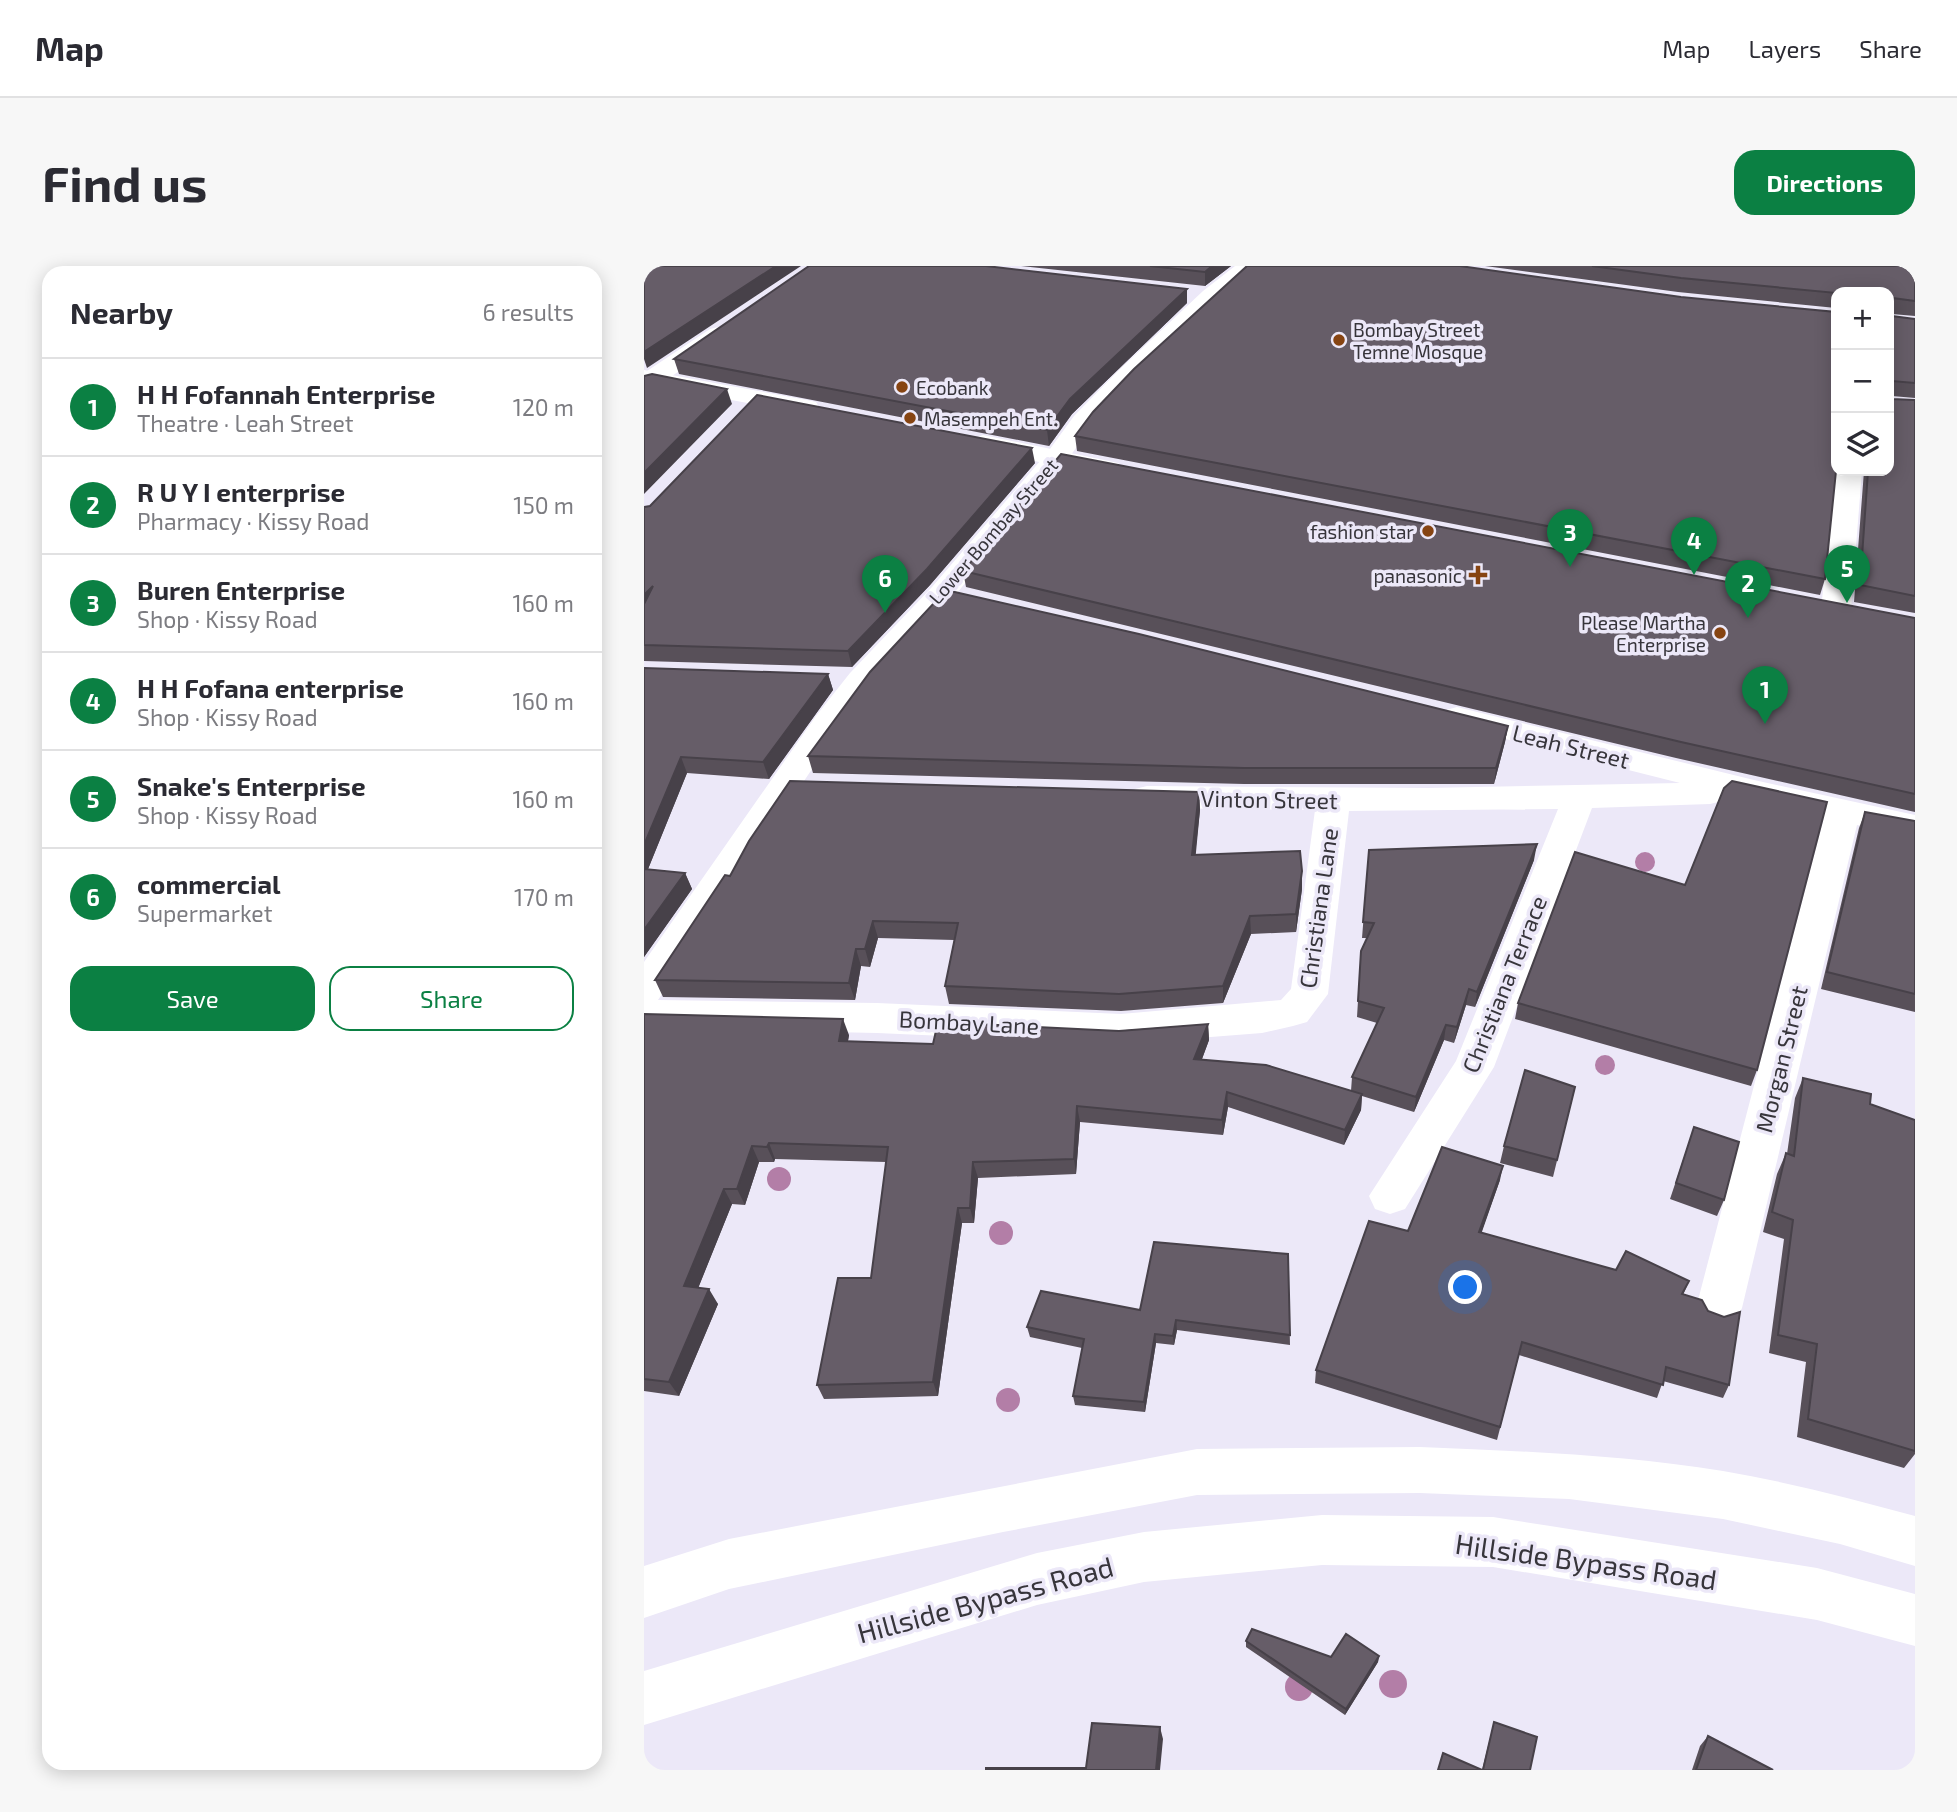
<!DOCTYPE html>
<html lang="en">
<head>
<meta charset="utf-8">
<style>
  body { margin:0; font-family:"Exo 2",sans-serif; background:#f7f7f7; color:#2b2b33 }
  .controls { position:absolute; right:21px; top:21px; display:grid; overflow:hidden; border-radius:14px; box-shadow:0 4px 18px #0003 }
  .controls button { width:63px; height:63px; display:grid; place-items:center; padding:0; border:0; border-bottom:2px solid #e1e1e2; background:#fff; color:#2b2b33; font:35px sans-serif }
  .you { position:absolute; left:822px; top:1022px; width:24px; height:24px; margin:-18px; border:5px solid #fff; border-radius:50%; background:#1a73e8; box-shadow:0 0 0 10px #1a73e833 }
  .badge { display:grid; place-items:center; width:46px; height:46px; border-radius:50%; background:#0b8043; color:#fff; font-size:23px; font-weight:700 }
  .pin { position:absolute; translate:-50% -58px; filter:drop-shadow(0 2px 4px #0008) }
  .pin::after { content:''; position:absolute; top:37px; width:24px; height:21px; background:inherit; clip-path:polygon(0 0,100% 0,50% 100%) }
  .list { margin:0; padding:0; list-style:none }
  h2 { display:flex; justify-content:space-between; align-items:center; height:91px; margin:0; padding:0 28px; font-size:30px }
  h2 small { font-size:23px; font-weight:400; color:#7c7c81 }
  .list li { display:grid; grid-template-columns:46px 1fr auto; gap:21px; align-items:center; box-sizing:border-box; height:98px; padding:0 28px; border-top:2px solid #e1e1e2 }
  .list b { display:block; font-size:26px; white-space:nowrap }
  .list p { margin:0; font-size:23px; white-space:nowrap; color:#7c7c81 }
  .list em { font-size:23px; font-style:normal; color:#7c7c81 }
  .actions { display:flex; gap:14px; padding:21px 28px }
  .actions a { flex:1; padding:16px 0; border:2px solid #0b8043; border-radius:21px; text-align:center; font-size:24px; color:#0b8043 }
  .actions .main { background:#0b8043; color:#fff }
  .icon { flex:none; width:38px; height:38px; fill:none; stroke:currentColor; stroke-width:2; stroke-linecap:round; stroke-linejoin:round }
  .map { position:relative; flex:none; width:1271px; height:1504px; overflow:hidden; border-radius:21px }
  header { display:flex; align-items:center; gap:42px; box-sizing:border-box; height:98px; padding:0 35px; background:#fff; border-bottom:2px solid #e1e1e2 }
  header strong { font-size:33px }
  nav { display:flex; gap:38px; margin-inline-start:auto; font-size:24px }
  .intro { display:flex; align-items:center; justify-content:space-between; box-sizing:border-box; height:168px; padding:0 42px }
  h1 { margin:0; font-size:49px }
  .button { padding:18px 32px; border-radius:21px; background:#0b8043; color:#fff; font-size:24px; font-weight:700 }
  main { display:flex; gap:42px; padding:0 42px }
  aside { flex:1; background:#fff; border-radius:21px; box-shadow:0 4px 18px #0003 }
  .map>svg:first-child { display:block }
</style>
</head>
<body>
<header>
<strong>Map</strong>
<nav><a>Map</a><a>Layers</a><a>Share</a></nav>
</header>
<div class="intro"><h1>Find us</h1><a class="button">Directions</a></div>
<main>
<aside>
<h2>Nearby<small>6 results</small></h2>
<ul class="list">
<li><span class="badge">1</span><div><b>H H Fofannah Enterprise</b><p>Theatre · Leah Street</p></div><em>120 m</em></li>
<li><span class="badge">2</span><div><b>R U Y I enterprise</b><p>Pharmacy · Kissy Road</p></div><em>150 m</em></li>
<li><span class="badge">3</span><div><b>Buren Enterprise</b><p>Shop · Kissy Road</p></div><em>160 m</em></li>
<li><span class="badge">4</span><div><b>H H Fofana enterprise</b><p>Shop · Kissy Road</p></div><em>160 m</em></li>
<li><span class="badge">5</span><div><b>Snake's Enterprise</b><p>Shop · Kissy Road</p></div><em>160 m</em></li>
<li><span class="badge">6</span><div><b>commercial</b><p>Supermarket</p></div><em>170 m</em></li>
</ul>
<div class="actions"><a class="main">Save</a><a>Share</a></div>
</aside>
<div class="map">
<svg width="1271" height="1504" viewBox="0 0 1271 1504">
  <rect width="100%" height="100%" fill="#ece8f8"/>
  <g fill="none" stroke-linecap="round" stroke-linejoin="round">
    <path fill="#fff" fill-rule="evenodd" d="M591 0H615L489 116 448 160 421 197 308 333 228 421 194 464 14 734 233 737 477 748 637 734 647 723 671 544 503 542 491 539 486 531 491 523 503 520 784 522 1036 517 802 458 797 451 802 444 813 441 1110 514 1271 549V571L1213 559 1098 1042 1091 1056 1075 1062 1059 1056 1052 1042 1180 551 1082 529 1078 535 1066 538 948 542 850 801 761 943 746 948 731 943 725 930 812 795 914 543 705 545 684 728 663 756 649 760 618 767 477 778 233 767 0 762V696L172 450 206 407 288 321 403 187 430 150 473 106 559 25Z
      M74 61 82 63 85 68 82 73 9 123 0 125V107L66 63Z
      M1192 205H1218L1207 343 1202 349 1192 352 1182 349 1177 343Z"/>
    <path fill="#fff" fill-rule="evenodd" d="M0 104 163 134 172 136 175 141 172 146 163 148 0 118Z
      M339 169 465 195 474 197 478 203 474 209 465 211 330 182 326 177 330 172Z
      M776 1181C877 1185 979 1189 1079 1205 1144 1216 1208 1233 1271 1250V1300L1196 1278 1079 1253 925 1233 776 1227 553 1229 359 1266 85 1323 0 1352V1300L85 1273 553 1183Z
      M678 1249 849 1251 1173 1302 1271 1328V1380L1173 1354 849 1301 678 1299 500 1316 393 1339 0 1459V1405L393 1287 500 1266Z"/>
  </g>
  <g fill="#b37ea7">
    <circle cx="1001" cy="596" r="10"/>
    <circle cx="961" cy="799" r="10"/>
    <circle cx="135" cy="913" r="12"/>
    <circle cx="357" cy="967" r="12"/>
    <circle cx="364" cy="1134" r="12"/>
    <circle cx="749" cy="1418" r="14"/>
    <circle cx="655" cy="1421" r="14"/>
  </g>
  <path fill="#585059" d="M377 0H587L561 20Z
    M841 0H1271V50L1248 48V50L1271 53V132L1248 130V133L1271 134V347L1210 336 1220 205H1245V26H1192V42L1034 26Z
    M543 37 428 148 405 180 35 108 30 93Z
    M431 170 1181 313 1176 329 433 185Z
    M391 197 286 319 208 401 0 395V241Z
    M319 305 1271 352V546L1032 492 322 321Z
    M0 402 184 408 189 424 125 513 43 507 4 603 41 607 48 623 0 691Z
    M864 460 861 476 850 518H600L169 507 164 490Z
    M555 526 556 544 551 589 658 623 652 666 607 668 579 737 477 745 305 738 301 720 310 674 234 672 226 701 217 700 211 734 19 731 11 714 86 610Z
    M1221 546 1271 555V746L1177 723 1215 562Z
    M725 584 890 594 831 741 822 739 810 777 800 774 770 846 718 830 717 844 700 879 584 841 579 869 436 856 432 908 334 912 330 957H318L294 1130 180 1133 173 1119 227 1012 242 896 131 893 130 896H115L101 939 88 938 54 1022 74 1038 35 1130 0 1125V748L205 769 204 775 289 778 564 758 565 774 558 793 707 825 708 811 733 757 713 751 717 685 723 672H718Z
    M1041 619 1113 804 1107 820 871 753 874 737Z
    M1159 812 1226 838 1271 854V1188L1260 1202 1153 1171 1162 1096 1125 1087 1140 973 1119 966 1133 908 1142 887 1143 888 1151 832Z
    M931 821 909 911 856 897 860 880Z
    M1050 861 1080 934 1073 950 1026 933Z
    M856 914 837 967 972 1004 1045 1015 1039 1029 1085 1119 1079 1132 1019 1115 1013 1132 875 1089 853 1174 671 1117 672 1104 764 965Z
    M644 988 646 1079 533 1064 530 1079 512 1077 501 1146 431 1139 429 1130 438 1082 386 1071 383 1061 496 1044Z
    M602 1375 687 1391 735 1390 734 1396 701 1449 602 1381Z
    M850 1456 886 1504H838Z
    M1064 1470 1129 1504H1048L1056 1480Z"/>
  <path fill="#474149" d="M132 0H157L3 102 0 93V86Z
    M568 0H587L561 20V6Z
    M543 23V37L428 148 405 180 403 164 426 133Z
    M83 123 88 138 0 228V207Z
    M388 182 391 197 286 319 208 401 204 385Z
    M9 320 0 351V329Z
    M184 408 189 424 125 513 119 496Z
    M864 460 861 476 850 518 852 502Z
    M37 491 43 507 0 613V579Z
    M555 526 556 544 550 607 548 589Z
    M893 578 890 594 831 741 833 726Z
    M658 605V623L652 666V648Z
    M41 607 48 623 0 691V664Z
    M606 650 607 668 579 737V720Z
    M229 655 234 672 226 701 221 683Z
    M212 683 217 700 211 734 205 717Z
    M825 723 822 739 810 777 813 761Z
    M199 753 205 769 201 791 195 775Z
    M564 758 565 774 552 809 550 793Z
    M802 759 800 774 770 846 772 831Z
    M583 826 584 841 579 869 578 854Z
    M718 828 717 844 700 879 701 864Z
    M433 840 436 856 432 908 430 893Z
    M125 877 131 893 130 896 123 881Z
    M108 880 115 896 101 939 93 923Z
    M329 896 334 912 330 957 326 942Z
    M859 900 856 914 833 980 835 966Z
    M80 923 88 938 49 1035 40 1020Z
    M314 942 318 957 294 1130 289 1116Z
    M65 1023 74 1038 35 1130 25 1116Z
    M532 1054 533 1064 530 1079 529 1070Z
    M511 1068 512 1077 501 1146 500 1136Z
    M735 1390 734 1396 701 1449 702 1443Z
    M516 1461 519 1473 516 1504H512Z"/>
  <path fill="#665d68" stroke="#474149" stroke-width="2" d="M0 0H132L0 86Z
    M165 0H342L543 23 426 133 403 164 30 93Z
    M506 0H568L561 6Z
    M603 0H816L1037 31 1192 46V205L1181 313 431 170 449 146 490 103Z
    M948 0H1271V35L1248 32V50L1271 53V117L1248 115V133L1271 134V330L1216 319 1224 205H1245V26H1192V27L1037 12Z
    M8 108 83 123 0 207V110Z
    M113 129 388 182 283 303 204 385 0 379V338L9 320 0 329V241L6 240Z
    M417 188 1271 352V528L1037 476 319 305Z
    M302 324 495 368 864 460 852 502H600L164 490 226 406Z
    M0 402 184 408 119 496 37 491 0 579Z
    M146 515 555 526 548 589 656 585 658 605 652 648 606 650 579 720 475 728 301 720 314 657 229 655 221 683H212L205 717 11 714 81 609 86 610 105 575Z
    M1088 515 1183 536 1113 804 874 737 931 586 1041 619 1080 522Z
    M1221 546 1271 555V728L1183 706Z
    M893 578 833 726 825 723 813 761 802 759 772 831 708 811 740 742 714 735 717 685 730 657 719 656 725 584Z
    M0 603 41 607 0 664Z
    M0 748 199 753 195 775 289 778 294 756 475 765 564 758 550 793 622 799 718 828 701 864 583 826 578 854 433 840 430 893 329 896 326 942H314L289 1116 173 1119 194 1012H227L244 881 125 877 123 881 108 880 93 923H80L40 1020 65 1023 25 1116 0 1113Z
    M881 804 931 821 913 894 860 880Z
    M1159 812 1227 828 1226 838 1271 854V1185L1164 1153 1173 1078 1134 1069 1149 954 1128 946 1142 887 1150 890Z
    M1050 861 1095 876 1080 934 1032 917Z
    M798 881 859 900 835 966 972 1004 982 985 1045 1015 1038 1028 1058 1034 1064 1045 1080 1051 1096 1046 1085 1119 1022 1101 1019 1119 878 1076 856 1161 672 1104 725 955 764 965Z
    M510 976 644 988 646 1069 532 1054 529 1070 511 1068 500 1136 429 1130 440 1073 383 1061 397 1025 496 1044Z
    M608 1363 687 1391 702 1368 735 1390 702 1443 602 1375Z
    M850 1456 893 1471 886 1504H839Z
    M448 1457 516 1461 512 1504H342V1502H442Z
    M1064 1470 1129 1504H1052Z
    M799 1487 838 1504H794Z"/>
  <g fill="#864412" stroke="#ece8f8" stroke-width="2.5">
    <circle cx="695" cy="74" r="7"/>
    <circle cx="258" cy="121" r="7"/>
    <circle cx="266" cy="152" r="7"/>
    <circle cx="784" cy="265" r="7"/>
    <path d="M830.5 298.5h7v7h7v7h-7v7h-7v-7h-7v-7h7z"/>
    <circle cx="1076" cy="367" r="7"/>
  </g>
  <g text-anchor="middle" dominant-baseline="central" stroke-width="7" stroke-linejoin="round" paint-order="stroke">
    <g font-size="19" fill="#37353b" stroke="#ece8f8" text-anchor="start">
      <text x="709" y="63">Bombay Street<tspan x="709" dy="22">Temne Mosque</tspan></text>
      <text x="272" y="121">Ecobank</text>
      <text x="280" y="152">Masempeh Ent.</text>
      <text x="770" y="265" text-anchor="end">fashion star</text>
      <text x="818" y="309" text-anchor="end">panasonic</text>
      <text x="1062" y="356" text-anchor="end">Please Martha<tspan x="1062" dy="22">Enterprise</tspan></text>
    </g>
    <g font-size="19" fill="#37353b" stroke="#ece8f8">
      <text transform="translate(349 265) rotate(-49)">Lower Bombay Street</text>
    </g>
    <g font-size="23" fill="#37353b" stroke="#ece8f8">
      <text transform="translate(927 480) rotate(14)">Leah Street</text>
      <text transform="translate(625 533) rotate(1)">Vinton Street</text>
      <text transform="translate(674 642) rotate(-82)">Christiana Lane</text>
      <text transform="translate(860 718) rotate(-68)">Christiana Terrace</text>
      <text transform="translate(325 756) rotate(3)">Bombay Lane</text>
      <text transform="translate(1137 793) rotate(-76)">Morgan Street</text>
    </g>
    <g font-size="28" fill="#37353b" stroke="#ece8f8">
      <text transform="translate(942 1295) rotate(8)">Hillside Bypass Road</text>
      <text transform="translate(341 1333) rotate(-15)">Hillside Bypass Road</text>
    </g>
  </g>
</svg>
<div class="controls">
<button>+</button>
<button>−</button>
<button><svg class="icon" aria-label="layers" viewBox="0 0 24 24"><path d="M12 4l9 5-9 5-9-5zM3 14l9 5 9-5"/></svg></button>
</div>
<div class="you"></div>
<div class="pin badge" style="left:1121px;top:458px">1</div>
<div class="pin badge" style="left:1104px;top:352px">2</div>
<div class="pin badge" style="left:926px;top:301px">3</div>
<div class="pin badge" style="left:1050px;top:309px">4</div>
<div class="pin badge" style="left:1203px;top:337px">5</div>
<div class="pin badge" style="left:241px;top:347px">6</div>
</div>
</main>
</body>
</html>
